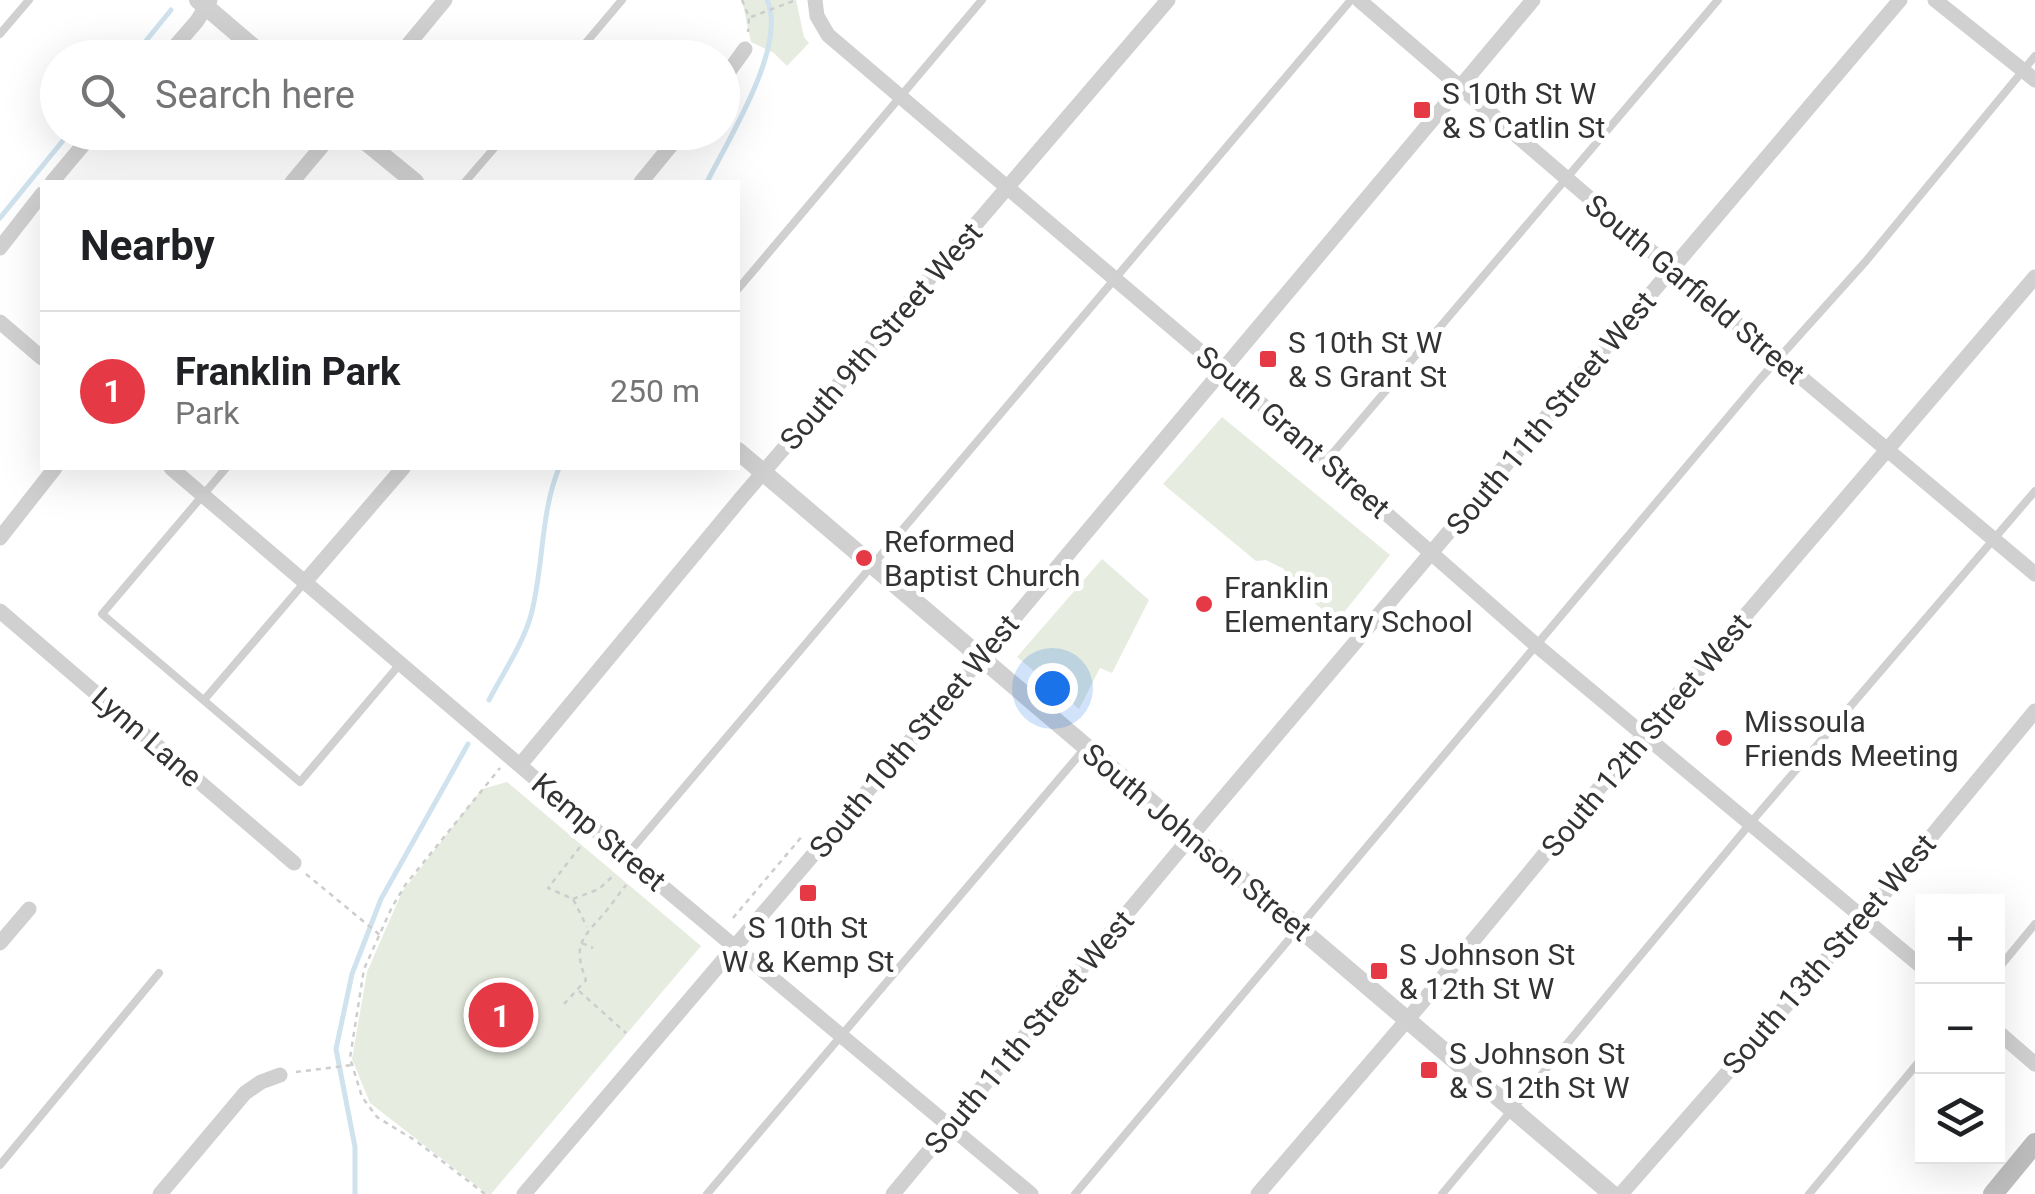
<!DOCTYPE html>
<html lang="en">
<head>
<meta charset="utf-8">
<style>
  body { margin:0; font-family:Roboto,sans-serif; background:#f2f2f2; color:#202124 }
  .controls { position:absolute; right:30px; bottom:30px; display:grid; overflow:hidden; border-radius:0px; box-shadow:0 10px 40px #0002 }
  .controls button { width:90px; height:90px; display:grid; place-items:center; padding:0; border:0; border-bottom:2px solid #e0e0e0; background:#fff; color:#202124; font:50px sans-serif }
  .you { position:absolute; left:1052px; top:688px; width:35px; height:35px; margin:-25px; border:8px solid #fff; border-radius:50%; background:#1a73e8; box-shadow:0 0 0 15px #1a73e833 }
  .badge { display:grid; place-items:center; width:65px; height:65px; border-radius:50%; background:#e63946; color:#fff; font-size:32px; font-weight:700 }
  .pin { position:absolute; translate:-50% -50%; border:5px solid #fff; box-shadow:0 2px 10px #0006 }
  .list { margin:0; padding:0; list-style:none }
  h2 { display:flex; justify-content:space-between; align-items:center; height:130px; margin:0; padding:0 40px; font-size:42px }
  h2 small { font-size:32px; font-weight:400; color:#757577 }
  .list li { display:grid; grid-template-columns:65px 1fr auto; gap:30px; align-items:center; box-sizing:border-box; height:160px; padding:0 40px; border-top:2px solid #e0e0e0 }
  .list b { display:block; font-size:38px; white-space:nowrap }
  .list p { margin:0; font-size:32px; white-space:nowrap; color:#757577 }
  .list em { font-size:32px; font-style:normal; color:#757577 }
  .icon { flex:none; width:55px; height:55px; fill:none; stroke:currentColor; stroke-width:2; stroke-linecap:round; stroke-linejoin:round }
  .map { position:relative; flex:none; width:2035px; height:1194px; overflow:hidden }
  .search { position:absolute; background:#fff; box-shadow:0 10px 40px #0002; left:40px; top:40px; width:700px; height:110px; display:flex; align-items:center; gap:25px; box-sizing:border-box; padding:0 35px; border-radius:55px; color:#757577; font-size:38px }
  .panel { position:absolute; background:#fff; box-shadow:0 10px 40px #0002; left:40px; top:180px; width:700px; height:290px; border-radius:0px }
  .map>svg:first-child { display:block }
</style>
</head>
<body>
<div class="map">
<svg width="2035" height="1194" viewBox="0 0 2035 1194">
  <rect width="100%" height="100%" fill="#fff"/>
  <path fill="#e6ecdf" d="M742 0H796L804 37 809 43 787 66 774 53 751 42Z
    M1222 417 1390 555 1337 621 1289 583 1284 569 1266 560 1256 561 1163 484Z
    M1102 559 1149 600 1112 673 1100 668 1079 709 1017 657Z
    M507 782 701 946 491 1194H487L370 1103 352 1059 367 972 402 892 482 789Z"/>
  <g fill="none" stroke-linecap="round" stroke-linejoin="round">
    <path stroke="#cfe2ee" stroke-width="5" d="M132 58 171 10
      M707 182C728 140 788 45 767 0
      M0 218 70 132
      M489 700C503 673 523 644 531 615 544 566 540 514 559 468
      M355 1194V1147L336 1049 352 974 381 899 468 744"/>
    <path stroke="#cdcdcd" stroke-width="2.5" stroke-dasharray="5 5" stroke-linecap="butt" d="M742 0 749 17 748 32
      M751 17 796 0
      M580 847 548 888 573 899 587 927
      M306 874 380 935
      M573 899 599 889 614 875
      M733 918 804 834
      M582 943 593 948
      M579 991 626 1033
      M564 1004 586 980C574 948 579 941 601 917 610 907 618 895 626 885
      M296 1072 352 1065
      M485 1194 416 1141 377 1117 362 1097 350 1058 364 969 392 907 406 884 500 768"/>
    <path stroke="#d0d0d0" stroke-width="8" d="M0 34 29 0
      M573 58 622 0
      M465 182 508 132
      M738 289 982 0
      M1326 461 1718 0
      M226 468 102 614 300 782 400 664
      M204 700 304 583
      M626 856 1351 0
      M1998 969 2035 924
      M0 1165 159 973
      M707 1194 1086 747
      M1075 1194 1760 379 1866 261 2035 56
      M1442 1194 1759 813 2035 491
      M1809 1194 1922 1058"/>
    <path stroke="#d0d0d0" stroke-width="15" d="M815 0 817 16 828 35 1242 387 1536 645 1922 967
      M1359 0 1672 269 2035 574
      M1935 0 2035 80
      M165 58 197 21 210 0
      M397 58 445 0
      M722 81 745 49
      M52 182 94 132
      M292 182 334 132
      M641 182 682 132
      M0 248 42 194
      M0 322 42 358
      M171 468 626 856 1031 1194
      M0 538 55 468
      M304 583 403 468
      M0 611 294 863
      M520 765 742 497 1168 0
      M0 943 29 909
      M1998 1032 2035 1064
      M160 1194 245 1093 261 1082 280 1075
      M524 1194 980 659 1533 0
      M893 1194 1208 816 1900 0
      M1258 1194 1419 1006 1644 734 2035 277
      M1621 1194 1882 896 2035 711"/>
    <path stroke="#d0d0d0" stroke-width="18" d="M198 0 266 58
      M354 132 415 182
      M738 451 1612 1194"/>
    <path stroke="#bdbdbd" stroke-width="20" d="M1993 1194 2035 1143"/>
  </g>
  <g fill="#e63946" stroke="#fff" stroke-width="4">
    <rect x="1412" y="100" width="20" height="20" rx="5"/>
    <rect x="1258" y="349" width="20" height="20" rx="5"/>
    <circle cx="864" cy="558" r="10"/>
    <circle cx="1204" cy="604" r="10"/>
    <circle cx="1724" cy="738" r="10"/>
    <rect x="798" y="883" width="20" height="20" rx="5"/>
    <rect x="1369" y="961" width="20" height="20" rx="5"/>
    <rect x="1419" y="1060" width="20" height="20" rx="5"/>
  </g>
  <g text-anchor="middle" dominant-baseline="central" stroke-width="10" stroke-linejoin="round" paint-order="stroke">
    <g font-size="30" fill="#333" stroke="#fff" text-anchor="start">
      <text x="1442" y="93">S 10th St W<tspan x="1442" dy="34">&amp; S Catlin St</tspan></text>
      <text x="1288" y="342">S 10th St W<tspan x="1288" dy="34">&amp; S Grant St</tspan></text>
      <text x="884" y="541">Reformed<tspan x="884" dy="34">Baptist Church</tspan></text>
      <text x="1224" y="587">Franklin<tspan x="1224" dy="34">Elementary School</tspan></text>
      <text x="1744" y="721">Missoula<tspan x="1744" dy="34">Friends Meeting</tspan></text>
      <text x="808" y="927" text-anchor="middle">S 10th St<tspan x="808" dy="34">W &amp; Kemp St</tspan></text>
      <text x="1399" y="954">S Johnson St<tspan x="1399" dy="34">&amp; 12th St W</tspan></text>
      <text x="1449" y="1053">S Johnson St<tspan x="1449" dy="34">&amp; S 12th St W</tspan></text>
    </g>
    <g font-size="30" fill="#333" stroke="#fff">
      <text transform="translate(1695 289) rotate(40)">South Garfield Street</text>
      <text transform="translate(881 336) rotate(-49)">South 9th Street West</text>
      <text transform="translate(1551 413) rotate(-50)">South 11th Street West</text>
      <text transform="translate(1293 432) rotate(41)">South Grant Street</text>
      <text transform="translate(1646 735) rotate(-50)">South 12th Street West</text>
      <text transform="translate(914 736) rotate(-50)">South 10th Street West</text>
      <text transform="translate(147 737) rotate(41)">Lynn Lane</text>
      <text transform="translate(599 832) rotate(40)">Kemp Street</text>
      <text transform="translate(1197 842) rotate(40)">South Johnson Street</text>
      <text transform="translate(1829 954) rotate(-49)">South 13th Street West</text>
      <text transform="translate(1029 1032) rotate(-50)">South 11th Street West</text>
    </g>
  </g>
</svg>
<div class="controls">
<button>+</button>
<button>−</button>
<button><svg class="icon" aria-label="layers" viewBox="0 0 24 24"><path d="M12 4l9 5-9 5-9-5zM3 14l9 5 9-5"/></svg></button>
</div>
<div class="you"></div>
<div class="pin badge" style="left:501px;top:1015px">1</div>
<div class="search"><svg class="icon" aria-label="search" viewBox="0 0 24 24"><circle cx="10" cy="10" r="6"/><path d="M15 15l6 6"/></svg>Search here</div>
<section class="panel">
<h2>Nearby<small></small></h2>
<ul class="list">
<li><span class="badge">1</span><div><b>Franklin Park</b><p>Park</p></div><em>250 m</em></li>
</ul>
</section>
</div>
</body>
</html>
